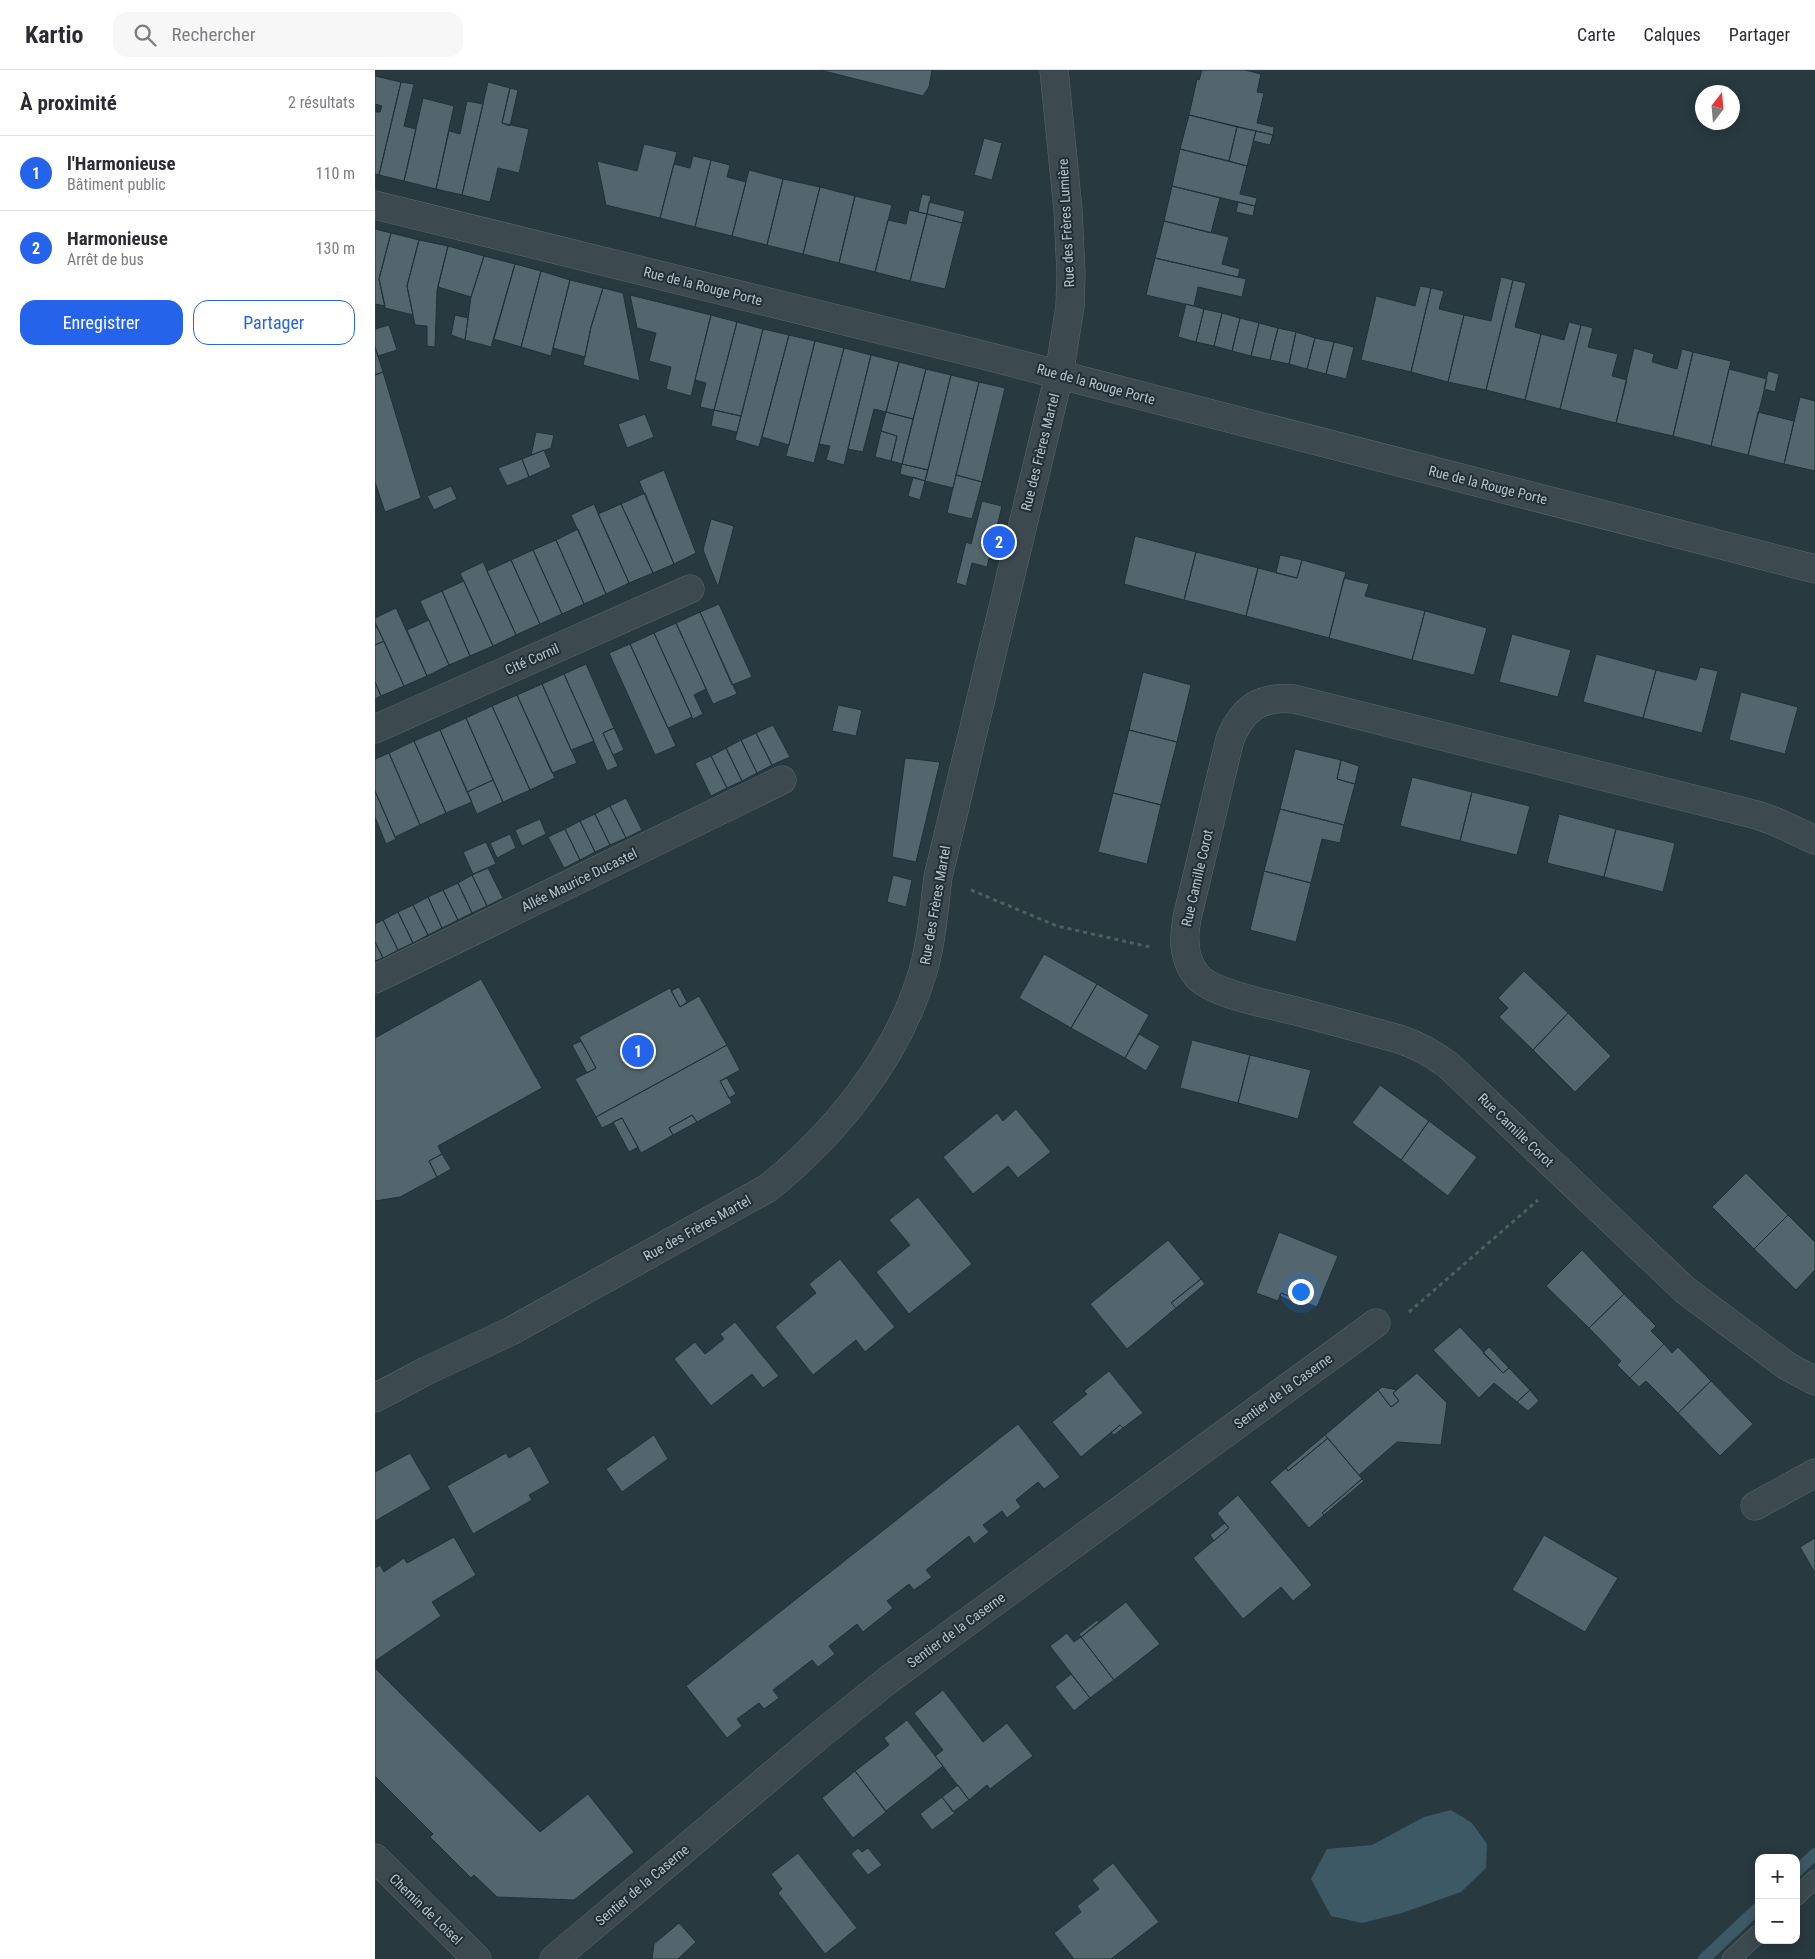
<!DOCTYPE html>
<html lang="fr">
<head>
<meta charset="utf-8">
<style>
  body { margin:0; font-family:"Roboto Condensed",sans-serif; background:#f7f7f7; color:#2b2b33 }
  .controls { position:absolute; right:15px; bottom:15px; display:grid; overflow:hidden; border-radius:10px; box-shadow:0 2px 12px #0003 }
  .controls button { width:45px; height:45px; display:grid; place-items:center; padding:0; border:0; border-bottom:1px solid #e1e1e2; background:#fff; color:#2b2b33; font:25px sans-serif }
  .compass { position:absolute; left:1320px; top:15px; width:45px; height:45px; border-radius:50%; background:#fff; box-shadow:0 2px 12px #0003; rotate:16deg }
  .you { position:absolute; left:925px; top:1221px; width:18px; height:18px; margin:-12px; border:4px solid #fff; border-radius:50%; background:#1a73e8; box-shadow:0 0 0 8px #1a73e833 }
  .badge { display:grid; place-items:center; width:32px; height:32px; border-radius:50%; background:#2563eb; color:#fff; font-size:16px; font-weight:700 }
  .pin { position:absolute; translate:-50% -50%; border:2px solid #fff; box-shadow:0 1px 5px #0006 }
  .list { margin:0; padding:0; list-style:none }
  h2 { display:flex; justify-content:space-between; align-items:center; height:65px; margin:0; padding:0 20px; font-size:21px }
  h2 small { font-size:16px; font-weight:400; color:#7c7c81 }
  .list li { display:grid; grid-template-columns:32px 1fr auto; gap:15px; align-items:center; box-sizing:border-box; height:75px; padding:0 20px; border-top:1px solid #e1e1e2 }
  .list b { display:block; font-size:19px; white-space:nowrap }
  .list p { margin:0; font-size:16px; white-space:nowrap; color:#7c7c81 }
  .list em { font-size:16px; font-style:normal; color:#7c7c81 }
  .actions { display:flex; gap:10px; padding:15px 20px }
  .actions a { flex:1; padding:11px 0; border:1px solid #2563eb; border-radius:15px; text-align:center; font-size:18px; color:#2563eb }
  .actions .main { background:#2563eb; color:#fff }
  .icon { flex:none; width:28px; height:28px; fill:none; stroke:currentColor; stroke-width:2; stroke-linecap:round; stroke-linejoin:round }
  .map { position:relative; flex:none; width:1440px; height:1889px; overflow:hidden }
  header { display:flex; align-items:center; gap:30px; box-sizing:border-box; height:70px; padding:0 25px; background:#fff; border-bottom:1px solid #e1e1e2 }
  header strong { font-size:24px }
  nav { display:flex; gap:28px; margin-inline-start:auto; font-size:18px }
  .search { width:350px; height:45px; background:#f7f7f7; display:flex; align-items:center; gap:12px; box-sizing:border-box; padding:0 18px; border-radius:15px; color:#7c7c81; font-size:19px }
  main { display:flex }
  aside { flex:1; background:#fff }
  .map>svg:first-child { display:block }
</style>
</head>
<body>
<header>
<strong>Kartio</strong>
<div class="search"><svg class="icon" aria-label="search" viewBox="0 0 24 24"><circle cx="10" cy="10" r="6"/><path d="M15 15l6 6"/></svg>Rechercher</div>
<nav><a>Carte</a><a>Calques</a><a>Partager</a></nav>
</header>
<main>
<aside>
<h2>À proximité<small>2 résultats</small></h2>
<ul class="list">
<li><span class="badge">1</span><div><b>l'Harmonieuse</b><p>Bâtiment public</p></div><em>110 m</em></li>
<li><span class="badge">2</span><div><b>Harmonieuse</b><p>Arrêt de bus</p></div><em>130 m</em></li>
</ul>
<div class="actions"><a class="main">Enregistrer</a><a>Partager</a></div>
</aside>
<div class="map">
<svg width="1440" height="1889" viewBox="0 0 1440 1889">
  <rect width="100%" height="100%" fill="#283940"/>
  <path fill="#3d5966" d="M1076 1740 1097 1753 1112 1774 1111 1798 1086 1822 1027 1843 987 1853 956 1846 936 1809 952 1779 997 1775 1049 1747Z"/>
  <g fill="none" stroke-linecap="round" stroke-linejoin="round">
    <path stroke="#3d5966" stroke-width="12" d="M1421 1802 1440 1784
      M1329 1889 1384 1837"/>
  </g>
  <path fill="#53666d" stroke="#223138" d="M445 0H557L554 17 548 26Z
    M827 0H870L886 4 882 22 889 23 882 53 899 57 898 65 814 45 822 9 824 10Z
    M0 6 26 12 4 105 0 104V42H5L7 36 0 34Z
    M26 12 39 14 29 56 41 59 29 111 4 105Z
    M113 12 135 18 127 53 154 59 144 103 123 98 115 132 87 125Z
    M135 18 143 20 135 56 127 53Z
    M48 28 79 36 61 119 29 111Z
    M92 31 108 34 87 125 61 119 74 61 85 64Z
    M814 45 862 57 854 91 805 79Z
    M862 57 881 61 872 96 854 91Z
    M881 61 898 65 895 75 878 71Z
    M609 68 627 73 617 110 599 105Z
    M269 74 302 82 285 148 231 135 222 91 262 101Z
    M805 79 872 96 865 124 882 128 880 136 797 116Z
    M318 86 336 90 320 157 285 148 299 94 315 98Z
    M336 90 355 95 352 107 371 112 357 166 320 157Z
    M374 100 408 109 392 175 357 166Z
    M408 109 445 117 428 184 392 175Z
    M797 116 845 128 836 163 789 151Z
    M445 117 480 126 464 193 428 184Z
    M547 124 556 126 552 144 543 142Z
    M480 126 517 135 500 202 464 193Z
    M554 132 590 141 587 153 552 144Z
    M863 132 880 136 878 146 861 142Z
    M534 140 552 144 535 211 500 202 513 150 531 154Z
    M552 144 587 153 570 219 535 211Z
    M789 151 854 167 847 194 865 199 863 207 780 188Z
    M0 159 16 163 4 209 10 236 0 234Z
    M16 163 44 170 32 216 38 245 10 238 4 209Z
    M44 170 73 176 62 220 60 277 52 276V256L40 255 32 216Z
    M73 176 109 186 96 227 63 217Z
    M109 186 140 194 116 277 90 270 96 227Z
    M780 188 871 209 867 227 823 217 819 236 771 225Z
    M140 194 166 201 146 277 119 269Z
    M166 201 195 210 176 286 146 277Z
    M1126 207 1138 210 1111 320 1073 312 1089 245 1116 251Z
    M195 210 228 218 216 257 210 287 178 278Z
    M1138 210 1151 213 1140 257 1166 264 1150 330 1111 320Z
    M1045 216 1056 218 1036 302 986 290 1001 226 1040 236Z
    M228 218 248 223 265 311 208 295 216 257Z
    M1056 218 1069 221 1064 239 1089 245 1073 312 1036 302Z
    M255 225 336 245 316 326 291 319 296 297 274 291 281 263 262 258Z
    M811 234 829 239 821 272 803 267Z
    M829 239 847 243 839 276 821 272Z
    M847 243 865 248 857 281 839 276Z
    M80 245 93 248 90 270 76 265Z
    M336 245 362 252 339 340 325 337 331 313 320 310Z
    M865 248 884 253 876 286 857 281Z
    M362 252 388 259 366 346 339 340Z
    M1194 252 1206 255 1185 339 1150 330 1166 264 1189 270Z
    M884 253 903 258 895 290 876 286Z
    M14 255 22 280 3 286 0 277V259Z
    M1206 255 1218 258 1213 277 1243 284 1237 306 1252 310 1241 353 1185 339Z
    M903 258 921 262 914 294 895 290Z
    M388 259 414 265 384 377 360 370Z
    M921 262 940 268 932 299 914 294Z
    M414 265 440 271 414 375 387 367Z
    M940 268 959 272 951 304 932 299Z
    M440 271 469 278 439 393 411 386Z
    M959 272 979 277 971 309 951 304Z
    M0 277 8 302 0 305Z
    M469 278 496 285 469 395 451 390 455 376 444 374Z
    M1259 278 1279 284 1277 292 1302 299 1307 279 1318 282 1298 366 1241 353Z
    M1318 282 1356 291 1336 376 1298 366Z
    M496 285 524 292 511 342 499 339 488 382 473 379Z
    M524 292 551 299 538 349 511 342Z
    M551 299 576 305 553 400 527 394Z
    M1354 299 1392 309 1373 385 1336 376Z
    M1393 301 1404 304 1400 322 1389 319Z
    M8 302 46 428 10 442 0 412V305Z
    M576 305 604 312 578 418 550 411Z
    M604 312 630 318 607 412 581 405Z
    M1425 327 1440 331V401L1409 394Z
    M339 340 366 346 362 362 336 356Z
    M511 342 538 349 527 394 516 391 522 366 506 361Z
    M1383 342 1419 351 1409 394 1373 385Z
    M270 344 279 367 252 378 243 354Z
    M506 361 522 366 516 391 500 387Z
    M161 362 179 365 176 378 156 385Z
    M169 380 176 397 154 407 147 389Z
    M147 389 154 407 132 416 123 398Z
    M527 394 553 400 550 411 525 404Z
    M289 400 321 483 299 494 264 411Z
    M581 405 607 412 597 449 572 443Z
    M538 407 550 411 545 430 533 426Z
    M76 416 82 429 59 440 52 426Z
    M270 423 299 494 278 503 246 434Z
    M607 431 627 436 612 497 597 493 591 516 581 513 591 472 596 474Z
    M219 434 254 513 231 524 196 445Z
    M246 434 278 503 254 513 223 444Z
    M336 449 359 456 343 517 328 480Z
    M203 459 231 524 209 534 181 470Z
    M760 466 821 482 809 530 749 514Z
    M181 470 209 534 187 544 158 480Z
    M158 480 187 544 165 554 136 490Z
    M821 482 883 498 871 546 809 530Z
    M905 485 927 490 922 508 901 503Z
    M136 490 165 554 141 565 112 501Z
    M927 490 971 502 954 568 871 546 883 498 922 508Z
    M108 492 141 565 118 576 85 503Z
    M969 508 994 514 990 526 1050 541 1037 590 954 568Z
    M89 511 118 576 95 586 67 521Z
    M67 521 95 586 74 595 45 531Z
    M344 534 377 607 357 615 325 542Z
    M21 538 52 606 29 616 0 552V548Z
    M1050 541 1112 558 1099 605 1037 590Z
    M325 542 362 624 338 634 301 553Z
    M54 550 74 595 52 606 32 560Z
    M301 553 331 619 319 625 328 644 318 649 279 563Z
    M2 557 9 571 0 575V558Z
    M279 563 317 647 293 658 255 574Z
    M1137 564 1196 580 1183 627 1124 612Z
    M9 571 29 616 6 626 0 612V575Z
    M255 574 301 676 280 685 234 583Z
    M1221 584 1281 600 1268 648 1208 632Z
    M211 594 239 658 228 663 243 696 232 701 189 604Z
    M1325 597 1343 601 1327 663 1268 648 1281 600 1321 610Z
    M768 602 816 615 802 672 754 660Z
    M189 604 219 671 196 680 167 614Z
    M0 612 6 626 0 629Z
    M167 614 202 693 177 703 142 625Z
    M1366 622 1423 637 1410 684 1354 670Z
    M142 625 180 708 155 720 117 636Z
    M463 635 487 640 481 666 457 661Z
    M117 636 155 720 128 732 91 648Z
    M91 648 118 710 92 722 65 660Z
    M398 655 415 687 397 695 381 663Z
    M239 658 249 680 238 685 228 663Z
    M65 660 97 732 71 743 39 671Z
    M754 660 802 672 786 735 738 723Z
    M381 663 397 695 382 703 366 670Z
    M366 670 382 703 367 711 351 678Z
    M39 671 71 743 45 755 14 683Z
    M351 678 367 711 352 718 336 686Z
    M920 679 966 690 962 709 980 714 969 755 905 739Z
    M14 683 45 755 20 767 0 721V689Z
    M336 686 352 718 336 726 320 693Z
    M530 688 565 692 541 792 517 787Z
    M966 690 984 696 980 714 962 709Z
    M1037 707 1097 722 1085 771 1025 756Z
    M118 710 128 732 102 744 92 722Z
    M0 721 21 769 11 774 0 747Z
    M1097 722 1155 736 1142 785 1085 771Z
    M738 723 786 735 772 794 723 782Z
    M251 728 267 760 251 768 235 736Z
    M235 736 251 768 235 775 220 744Z
    M905 739 969 755 965 773 947 769 936 813 889 801Z
    M220 744 235 775 220 782 205 751Z
    M1184 744 1241 759 1229 807 1172 793Z
    M165 749 171 764 147 776 140 760Z
    M205 751 220 782 205 790 190 759Z
    M190 759 205 790 189 798 173 767Z
    M1241 759 1300 773 1288 822 1229 807Z
    M135 764 141 778 122 788 115 773Z
    M111 772 121 794 98 804 88 782Z
    M113 798 128 828 112 836 97 805Z
    M889 801 936 813 921 872 875 860Z
    M97 805 112 836 97 843 83 813Z
    M518 805 537 810 531 837 512 832Z
    M83 813 97 843 83 850 68 820Z
    M68 820 83 850 67 858 53 827Z
    M53 827 67 858 53 865 38 835Z
    M38 835 53 865 38 873 23 842Z
    M23 842 38 873 23 880 8 850Z
    M8 850 23 880 8 888 0 872V854Z
    M0 872 8 888 0 891Z
    M669 884 722 914 696 958 644 928Z
    M1149 901 1193 943 1158 980 1124 947 1133 938 1123 928Z
    M106 909 167 1018 63 1076 67 1084 54 1091 62 1107 25 1127 0 1131V968Z
    M722 914 774 945 750 988 696 958Z
    M304 917 312 932 305 937 296 921Z
    M295 918 305 937 324 926 352 975 221 1047 200 1009 221 998 204 967Z
    M1193 943 1236 986 1200 1022 1158 980Z
    M764 964 785 976 771 1001 750 988Z
    M817 970 875 985 863 1033 805 1018Z
    M206 971 221 998 212 1003 197 975Z
    M352 975 365 1000 345 1011 357 1033 322 1052 317 1045 294 1058 298 1065 266 1083 247 1048 227 1058 221 1047Z
    M875 985 936 1000 923 1049 863 1033Z
    M352 1008 361 1024 354 1028 345 1011Z
    M1005 1015 1054 1051 1026 1090 977 1053Z
    M641 1039 676 1082 643 1108 633 1096 598 1124 568 1087 622 1043 628 1051Z
    M317 1045 322 1052 298 1065 294 1058Z
    M247 1048 263 1077 254 1082 238 1052Z
    M1054 1051 1102 1087 1073 1126 1026 1090Z
    M67 1084 76 1099 62 1107 54 1091Z
    M1371 1103 1413 1145 1379 1179 1337 1137Z
    M543 1127 597 1194 534 1244 501 1202 535 1175 514 1150Z
    M1413 1145 1440 1172V1200L1421 1220 1379 1179Z
    M904 1162 963 1186 942 1237 906 1223 903 1231 881 1223Z
    M793 1170 826 1209 796 1233 801 1238 752 1279 715 1234Z
    M1207 1180 1249 1224 1214 1258 1171 1216Z
    M465 1189 520 1257 490 1282 481 1270 438 1305 400 1257 441 1223 434 1214Z
    M826 1209 830 1214 801 1238 796 1233Z
    M906 1223 921 1229 920 1233 905 1226Z
    M1249 1224 1281 1256 1276 1261 1289 1274 1255 1308 1242 1295 1246 1291 1214 1258Z
    M360 1252 404 1306 388 1318 377 1304 336 1336 299 1289 320 1272 330 1284 349 1269 345 1264Z
    M1085 1257 1128 1303 1134 1298 1155 1320 1142 1332 1119 1313 1104 1328 1058 1280Z
    M1289 1274 1297 1283 1303 1277 1336 1311 1303 1343 1271 1311 1264 1317 1255 1308Z
    M1114 1277 1134 1298 1128 1303 1108 1283Z
    M734 1301 768 1343 748 1358 745 1355 706 1387 677 1352 712 1324 709 1321Z
    M1042 1303 1072 1333 1066 1375 1022 1372 984 1405 950 1365 1003 1320 1016 1337 1024 1331 1018 1323Z
    M1336 1311 1378 1354 1345 1386 1303 1343Z
    M1007 1317 1022 1320 1018 1323 1024 1331 1016 1337 1003 1320Z
    M1155 1320 1164 1331 1153 1341 1142 1332Z
    M643 1354 685 1407 669 1419 663 1412 641 1430 646 1437 632 1448 627 1441 608 1455 614 1462 599 1474 594 1466 551 1500 557 1507 539 1520 534 1514 512 1531 518 1538 488 1562 482 1554 454 1576 460 1584 443 1597 437 1590 398 1620 404 1628 389 1639 384 1633 362 1649 367 1656 352 1668 311 1616Z
    M745 1355 748 1358 739 1365 736 1363Z
    M279 1365 293 1389 247 1422 231 1399Z
    M950 1365 953 1368 913 1401 911 1398Z
    M953 1368 987 1409 947 1443 949 1445 934 1458 895 1412 911 1398 913 1401Z
    M155 1376 175 1413 154 1425 157 1430 98 1464 72 1416 131 1383 134 1388Z
    M35 1383 56 1419 0 1451V1402Z
    M987 1409 989 1411 949 1445 947 1443Z
    M863 1425 937 1515 918 1531 906 1517 868 1549 818 1488 854 1458 842 1443Z
    M850 1453 854 1458 839 1471 835 1465Z
    M1169 1465 1243 1508 1210 1562 1137 1520Z
    M79 1467 101 1505 57 1532 66 1546 0 1591V1498L5 1495 9 1502 29 1488 32 1493Z
    M1440 1468V1503L1425 1477Z
    M751 1532 785 1574 739 1610 706 1567Z
    M722 1550 724 1552 706 1567 704 1564Z
    M692 1563 699 1572 706 1567 739 1610 715 1628 675 1576Z
    M0 1598 165 1762 213 1724 259 1782 199 1830 122 1827 99 1805 96 1808 55 1767 58 1764 0 1706Z
    M696 1604 715 1628 699 1641 680 1617Z
    M568 1620 608 1672 632 1653 658 1686 615 1719 612 1715 594 1730 560 1686 568 1680 539 1643Z
    M532 1650 568 1696 511 1741 480 1701 514 1675 509 1668Z
    M480 1701 511 1742 478 1768 447 1728Z
    M583 1715 594 1730 578 1742 567 1727Z
    M567 1727 580 1743 557 1760 545 1744Z
    M483 1778 487 1782 493 1778 507 1795 493 1805 476 1784Z
    M423 1783 482 1858 450 1884 403 1823 407 1819 396 1804Z
    M738 1793 784 1852 736 1889H699L679 1863 706 1842 702 1836 724 1819 717 1810Z
    M304 1853 321 1872 303 1889H277L279 1874Z"/>
  <g fill="none" stroke-linecap="round" stroke-linejoin="round">
    <defs>
      <path id="service" d="M1421 1827 1440 1809
        M1356 1889 1384 1863"/>
      <path id="minor" d="M0 135 604 284 1440 499
        M0 659 315 519
        M1440 770 1399 751 1382 745 919 629C885 626 868 638 855 669L812 848C808 868 808 889 822 906 837 924 897 935 921 941 955 950 990 960 1024 969 1042 975 1057 983 1073 995L1310 1220 1412 1296 1440 1311
        M0 909 407 710
        M0 1328 51 1301 136 1261 393 1118C461 1063 523 987 548 901 557 871 559 838 563 807L684 305 695 236 696 204 693 140 679 0
        M1380 1436 1440 1403
        M179 1889 446 1664 513 1610 1001 1253"/>
      <path id="tertiary" d="M0 1788 102 1889"/>
    </defs>
    <use href="#service" stroke="#59676e" stroke-width="19"/>
    <use href="#minor" stroke="#59676e" stroke-width="29"/>
    <use href="#tertiary" stroke="#59676e" stroke-width="29"/>
    <path stroke="#4c625e" stroke-width="3" stroke-dasharray="4 4" stroke-linecap="butt" d="M596 820 682 856 775 877
      M1034 1242 1163 1130"/>
    <use href="#service" stroke="#3c4a50" stroke-width="18"/>
    <use href="#minor" stroke="#3c4a50" stroke-width="28"/>
    <use href="#tertiary" stroke="#3c4a50" stroke-width="28"/>
  </g>
  <g text-anchor="middle" dominant-baseline="central" stroke-width="4" stroke-linejoin="round" paint-order="stroke">
    <g font-size="14" fill="#b8c4cb" stroke="#202f36">
      <text transform="translate(691 153) rotate(-93)">Rue des Frères Lumière</text>
      <text transform="translate(328 216) rotate(14)">Rue de la Rouge Porte</text>
      <text transform="translate(721 314) rotate(15)">Rue de la Rouge Porte</text>
      <text transform="translate(665 382) rotate(-76)">Rue des Frères Martel</text>
      <text transform="translate(1113 415) rotate(14)">Rue de la Rouge Porte</text>
      <text transform="translate(157 589) rotate(-24)">Cité Cornil</text>
      <text transform="translate(822 808) rotate(-77)">Rue Camille Corot</text>
      <text transform="translate(204 810) rotate(-26)">Allée Maurice Ducastel</text>
      <text transform="translate(560 835) rotate(-80)">Rue des Frères Martel</text>
      <text transform="translate(1141 1060) rotate(44)">Rue Camille Corot</text>
      <text transform="translate(322 1158) rotate(-29)">Rue des Frères Martel</text>
      <text transform="translate(908 1321) rotate(-36)">Sentier de la Caserne</text>
      <text transform="translate(581 1560) rotate(-36)">Sentier de la Caserne</text>
      <text transform="translate(267 1815) rotate(-40)">Sentier de la Caserne</text>
      <text transform="translate(51 1839) rotate(44)">Chemin de Loisel</text>
    </g>
  </g>
</svg>
<div class="controls">
<button>+</button>
<button>−</button>
</div>
<svg class="compass" viewBox="-18 -18 36 36"><path d="M0-13l5 13h-10z" fill="#e53935"/><path d="M0 13l5-13h-10z" fill="#7c7c81"/></svg>
<div class="you"></div>
<div class="pin badge" style="left:263px;top:981px">1</div>
<div class="pin badge" style="left:624px;top:472px">2</div>
</div>
</main>
</body>
</html>
